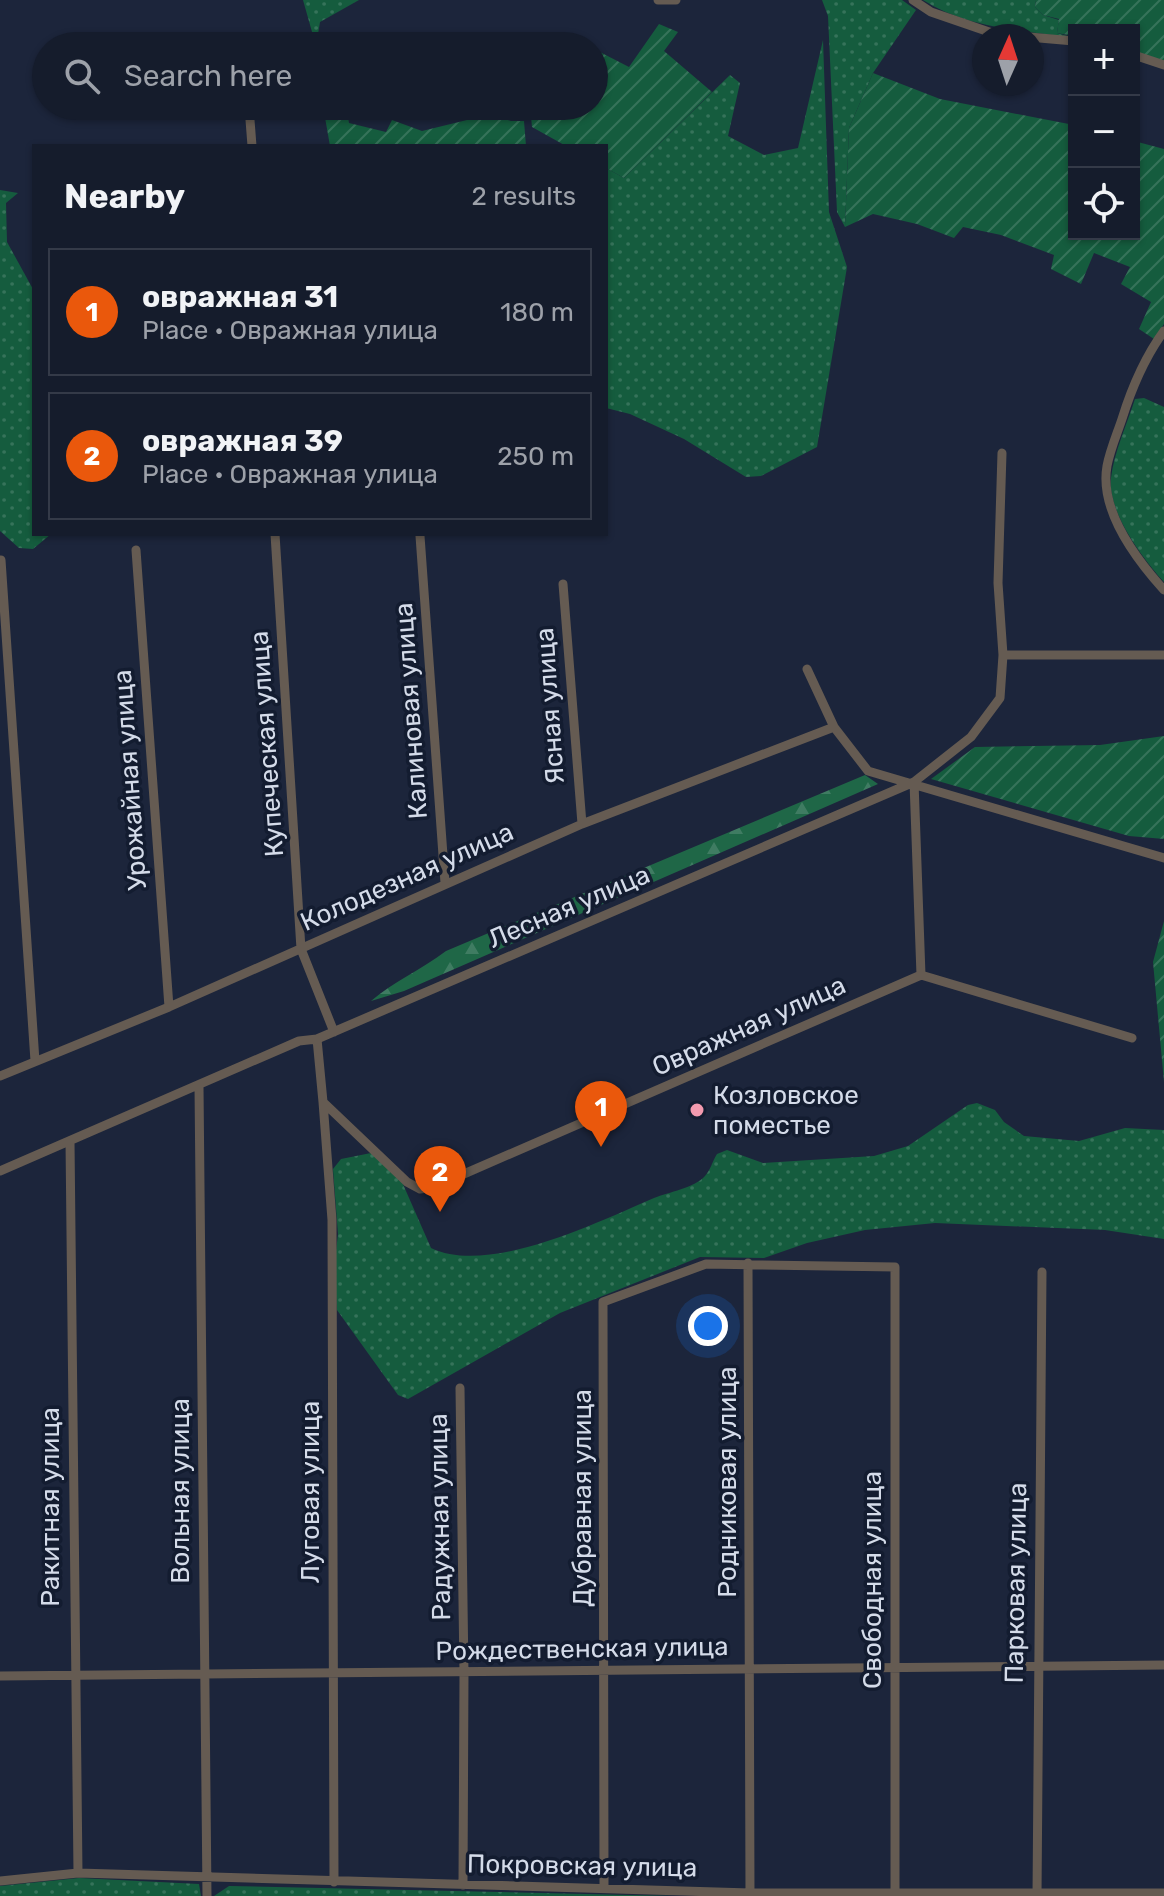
<!DOCTYPE html>
<html lang="en">
<head>
<meta charset="utf-8">
<style>
  body { margin:0; font-family:Rubik,sans-serif; background:#1e2534; color:#f1f3f6 }
  .controls { position:absolute; right:24px; top:24px; display:grid; overflow:hidden; border-radius:0px; box-shadow:0 2px 6px #0004 }
  .controls button { width:72px; height:72px; display:grid; place-items:center; padding:0; border:0; border-bottom:2px solid #343a48; background:#151c2c; color:#f1f3f6; font:40px sans-serif }
  .compass { position:absolute; left:972px; top:24px; width:72px; height:72px; border-radius:50%; background:#151c2c; box-shadow:0 2px 6px #0004; rotate:3deg }
  .you { position:absolute; left:708px; top:1326px; width:28px; height:28px; margin:-20px; border:6px solid #fff; border-radius:50%; background:#1a73e8; box-shadow:0 0 0 12px #1a73e833 }
  .badge { display:grid; place-items:center; width:52px; height:52px; border-radius:50%; background:#ea580c; color:#fff; font-size:26px; font-weight:700 }
  .pin { position:absolute; translate:-50% -66px; filter:drop-shadow(0 2px 4px #0008) }
  .pin::after { content:''; position:absolute; top:42px; width:28px; height:24px; background:inherit; clip-path:polygon(0 0,100% 0,50% 100%) }
  .list { margin:0; padding:0; list-style:none }
  h2 { display:flex; justify-content:space-between; align-items:center; height:104px; margin:0; padding:0 32px; font-size:34px }
  h2 small { font-size:26px; font-weight:400; color:#9da1a9 }
  .list li { display:grid; grid-template-columns:52px 1fr auto; gap:24px; align-items:center; box-sizing:border-box; height:128px; margin:0 16px 16px; padding:0 16px; border:2px solid #343a48; border-radius:0px }
  .list b { display:block; font-size:30px; white-space:nowrap }
  .list p { margin:0; font-size:26px; white-space:nowrap; color:#9da1a9 }
  .list em { font-size:26px; font-style:normal; color:#9da1a9 }
  .icon { flex:none; width:44px; height:44px; fill:none; stroke:currentColor; stroke-width:2; stroke-linecap:round; stroke-linejoin:round }
  .map { position:relative; flex:none; width:1164px; height:1896px; overflow:hidden }
  .search { position:absolute; background:#151c2c; box-shadow:0 2px 6px #0004; left:32px; top:32px; width:576px; height:88px; display:flex; align-items:center; gap:20px; box-sizing:border-box; padding:0 28px; border-radius:44px; color:#9da1a9; font-size:30px }
  .panel { position:absolute; background:#151c2c; box-shadow:0 2px 6px #0004; left:32px; top:144px; width:576px; height:392px; border-radius:0px }
  .map>svg:first-child { display:block }
</style>
</head>
<body>
<div class="map">
<svg width="1164" height="1896" viewBox="0 0 1164 1896">
  <defs>
    <pattern id="grass-dots" width="8" height="8" patternUnits="userSpaceOnUse" patternTransform="scale(2)"><rect width="8" height="8" fill="#155c3e"/><path d="M2 2h.1M6 6h.1" fill="none" stroke="#36735a" stroke-width="1.8" stroke-linecap="round"/></pattern>
    <pattern id="forest-firs" width="22" height="20" patternUnits="userSpaceOnUse" patternTransform="scale(2)"><rect width="22" height="20" fill="#1f6747"/><path d="M5 1l3.5 6h-7zM16 11l3.5 6h-7z" fill="#3f7c62"/></pattern>
    <pattern id="garden-furrows" width="10" height="10" patternUnits="userSpaceOnUse" patternTransform="scale(2)"><rect width="10" height="10" fill="#155c3e"/><path d="M-1 1l2-2M0 10L10 0M9 11l2-2" fill="none" stroke="#36735a"/></pattern>
  </defs>
  <rect width="100%" height="100%" fill="#1c253b"/>
  <path fill="url(#grass-dots)" d="M303 0H359L320 22 316 46Z
    M822 0H902L916 10 873 73 849 128 845 227 837 212 828 16Z
    M923 0H1036L1035 7 1043 15 1059 20 1057 33 1074 38C1022 30 969 29 923 0Z
    M823 40 829 212 847 267 817 447 761 476 746 477 684 439 630 414 606 408V168L624 178 730 75 740 83 728 136 764 155 798 148Z
    M0 190 18 193 6 203 7 242 34 291V534H51L33 549 19 548 0 531Z
    M1144 398 1164 407V582C1143 559 1107 511 1111 478 1114 452 1127 424 1135 399Z
    M977 1103 995 1110 1004 1122 1024 1136 1079 1141 1125 1128 1164 1130V1239L1105 1230 935 1223 865 1230 807 1243 764 1258 700 1257 560 1313 408 1399 398 1395 337 1310 334 1269 338 1234 333 1169 341 1159 371 1153 402 1182 431 1248C489 1276 598 1222 654 1198 669 1192 694 1188 705 1176 710 1171 713 1160 717 1154L727 1150 763 1163 874 1156 908 1146 968 1105Z
    M79 1878 199 1884 201 1896H0V1886Z
    M229 1886 674 1896H214Z"/>
  <path fill="url(#forest-firs)" d="M865 775 878 784 404 991 371 1001C394 981 421 970 446 951Z"/>
  <path fill="url(#garden-furrows)" d="M1036 0H1164V62L1134 51V30H1074V36L1057 33 1059 19 1043 15 1035 7Z
    M659 24 678 32 664 51 712 92 624 178 606 168V146H566L532 127 530 106H594V49L629 67Z
    M873 73 940 99 1074 125V234H1134V141L1164 149V324L1154 339 1139 329 1151 302 1121 284 1130 267 1094 253 1081 284 1051 269 1054 255 1001 235 963 227 954 238 917 224 873 214 845 227 849 128Z
    M323 106H346L349 123 386 132 392 120 422 131 467 120 483 111 511 121H524L526 146H330Z
    M1164 736V839L1129 836 931 779 975 747 1100 745Z
    M1164 921V1082L1153 962Z"/>
  <g fill="none" stroke-linecap="round" stroke-linejoin="round">
    <path stroke="#655b52" stroke-width="9" d="M658 0H676
      M913 0 931 12 995 34 1074 41
      M1134 55 1164 65
      M249 107 252 146
      M1164 331C1145 357 1132 387 1122 419 1117 434 1110 450 1107 466 1099 511 1136 559 1164 590
      M275 534 301 949 334 1032
      M420 536 445 883
      M136 550 169 1007
      M1 560 35 1061
      M563 584 582 824
      M1003 655H1164
      M807 669 834 727 868 771 1164 858
      M921 975 1132 1038
      M317 1039 323 1102 407 1182 420 1189 434 1187 921 975 914 782
      M0 1076 169 1007 582 824 834 727
      M199 1086 207 1896
      M323 1102 332 1220 334 1882
      M70 1141 78 1873
      M0 1171 299 1041 317 1039 914 782 971 737 1000 698 1003 655 998 583 1002 453
      M748 1263 750 1893
      M460 1388 464 1673 463 1885
      M0 1676 1164 1665
      M0 1881 78 1873 750 1893H1164
      M604 1886 603 1302 706 1264 895 1267V1893
      M1037 1896 1042 1272"/>
  </g>
  <circle fill="#f29aaf" stroke="#131c30" stroke-width="3" cx="697" cy="1110" r="8"/>
  <g text-anchor="middle" dominant-baseline="central" stroke-width="7" stroke-linejoin="round" paint-order="stroke">
    <g font-size="26" fill="#d4dbe9" stroke="#131c30">
      <text transform="translate(550 706) rotate(-94)">Ясная улица</text>
      <text transform="translate(411 711) rotate(-94)">Калиновая улица</text>
      <text transform="translate(267 744) rotate(-94)">Купеческая улица</text>
      <text transform="translate(130 780) rotate(-94)">Урожайная улица</text>
      <text transform="translate(407 877) rotate(-24)">Колодезная улица</text>
      <text transform="translate(569 907) rotate(-23)">Лесная улица</text>
      <text transform="translate(749 1026) rotate(-24)">Овражная улица</text>
      <text transform="translate(727 1482) rotate(-90)">Родниковая улица</text>
      <text transform="translate(180 1491) rotate(-90)">Вольная улица</text>
      <text transform="translate(310 1492) rotate(-90)">Луговая улица</text>
      <text transform="translate(582 1498) rotate(-90)">Дубравная улица</text>
      <text transform="translate(50 1507) rotate(-90)">Ракитная улица</text>
      <text transform="translate(440 1517) rotate(-91)">Радужная улица</text>
      <text transform="translate(872 1580) rotate(-90)">Свободная улица</text>
      <text transform="translate(1016 1583) rotate(-89)">Парковая улица</text>
      <text transform="translate(582 1649) rotate(-1)">Рождественская улица</text>
      <text transform="translate(582 1866) rotate(1)">Покровская улица</text>
    </g>
    <g font-size="26" fill="#d4dbe9" stroke="#131c30" text-anchor="start">
      <text x="713" y="1095">Козловское<tspan x="713" dy="30">поместье</tspan></text>
    </g>
  </g>
</svg>
<div class="controls">
<button>+</button>
<button>−</button>
<button><svg class="icon" aria-label="locate" viewBox="0 0 24 24"><circle cx="12" cy="12" r="6"/><path d="M12 2v4M12 18v4M2 12h4M18 12h4"/></svg></button>
</div>
<svg class="compass" viewBox="-18 -18 36 36"><path d="M0-13l5 13h-10z" fill="#e53935"/><path d="M0 13l5-13h-10z" fill="#9da1a9"/></svg>
<div class="you"></div>
<div class="pin badge" style="left:601px;top:1147px">1</div>
<div class="pin badge" style="left:440px;top:1212px">2</div>
<div class="search"><svg class="icon" aria-label="search" viewBox="0 0 24 24"><circle cx="10" cy="10" r="6"/><path d="M15 15l6 6"/></svg>Search here</div>
<section class="panel">
<h2>Nearby<small>2 results</small></h2>
<ul class="list">
<li><span class="badge">1</span><div><b>овражная 31</b><p>Place · Овражная улица</p></div><em>180 m</em></li>
<li><span class="badge">2</span><div><b>овражная 39</b><p>Place · Овражная улица</p></div><em>250 m</em></li>
</ul>
</section>
</div>
</body>
</html>
